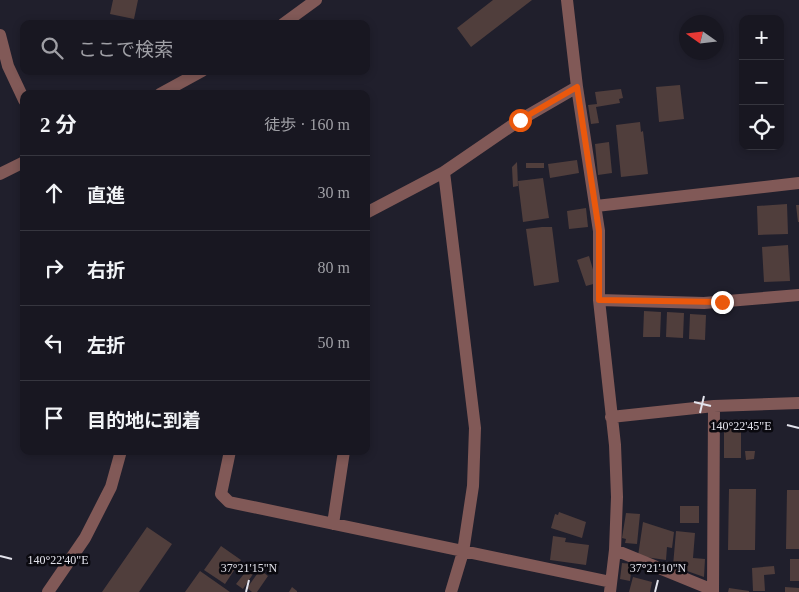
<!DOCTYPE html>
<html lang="ja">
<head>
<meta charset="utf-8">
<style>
  body { margin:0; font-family:"Times New Roman","Noto Sans JP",serif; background:#25242e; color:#f1f3f6 }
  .controls { position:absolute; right:15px; top:15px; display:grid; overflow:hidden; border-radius:10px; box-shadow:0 2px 8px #0003 }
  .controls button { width:45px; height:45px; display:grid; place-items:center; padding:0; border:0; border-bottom:1px solid #36363f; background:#181721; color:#f1f3f6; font:25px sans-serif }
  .compass { position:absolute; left:679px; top:15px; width:45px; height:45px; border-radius:50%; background:#181721; box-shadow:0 2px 8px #0003; rotate:284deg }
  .stop { position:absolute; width:15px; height:15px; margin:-11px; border:4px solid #ea580c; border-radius:50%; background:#fff }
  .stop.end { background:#ea580c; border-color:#fff; box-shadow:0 1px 5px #0008 }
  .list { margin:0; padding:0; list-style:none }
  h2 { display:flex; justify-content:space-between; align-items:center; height:65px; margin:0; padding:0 20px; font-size:21px }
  h2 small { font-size:16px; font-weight:400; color:#9f9fa5 }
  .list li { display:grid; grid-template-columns:32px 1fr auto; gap:15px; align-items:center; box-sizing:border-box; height:75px; padding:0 20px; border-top:1px solid #36363f }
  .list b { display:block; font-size:19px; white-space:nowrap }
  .list em { font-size:16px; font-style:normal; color:#9f9fa5 }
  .icon { flex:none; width:28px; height:28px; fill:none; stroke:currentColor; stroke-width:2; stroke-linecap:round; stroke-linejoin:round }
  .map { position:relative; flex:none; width:799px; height:592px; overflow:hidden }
  .search { position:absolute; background:#181721; box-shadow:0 2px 8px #0003; left:20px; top:20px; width:350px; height:55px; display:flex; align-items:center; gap:12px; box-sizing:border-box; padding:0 18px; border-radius:10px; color:#9f9fa5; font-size:19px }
  .panel { position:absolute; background:#181721; box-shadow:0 2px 8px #0003; left:20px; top:90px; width:350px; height:365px; border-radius:10px }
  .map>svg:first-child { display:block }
</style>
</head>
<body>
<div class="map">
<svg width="799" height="592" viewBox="0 0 799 592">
  <rect width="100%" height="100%" fill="#201f2c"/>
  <path fill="#503e3c" d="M113 0H138L134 19 110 14Z
    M493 0H532L471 47 457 28Z
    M680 85 684 119 659 122 656 87Z
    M621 89 623 98 619 99 620 103 596 107 599 123 591 124 588 105 597 104 595 92Z
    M640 122 641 132 643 131 648 174 621 177 616 125Z
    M609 142 612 173 598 175 595 144Z
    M577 160 579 173 550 178 548 164Z
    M517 162 518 186 513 187 512 167Z
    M526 163H544V168H526Z
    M543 178 549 218 523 222 518 181Z
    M787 204 788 234 758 235 757 206Z
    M796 205H799V222H798Z
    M586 208 588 227 569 229 567 211Z
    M542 227H552L559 282 534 286 526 229Z
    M788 245 790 281 764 282 762 247Z
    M589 256 597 283 586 286 577 260Z
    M644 311 661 312 660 337H643Z
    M667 312 684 313 683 338 666 337Z
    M690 314 706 315 705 340 689 339Z
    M724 427H741V458H724Z
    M745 451H755L754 459 746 460Z
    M729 489H756L755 550H728Z
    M787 490H799V549H786Z
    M680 506H699V523H680Z
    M559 512 586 522 582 538 551 528 555 514 558 515Z
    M626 513 640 514 637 544 625 543 626 539 622 538Z
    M643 522 674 532 672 548 667 547 666 560 638 556Z
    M147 527 172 544 139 592H102Z
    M676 531 695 533 693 558 705 559 704 577 673 566Z
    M553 536 566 538 565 542 589 545 586 565 550 560Z
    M221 546 241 560 225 584 204 570Z
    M790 559H799V581H790Z
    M622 563 632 564 630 581 620 579Z
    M774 566 775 574 764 575 765 591H753L752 568Z
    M247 570 253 574 243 589 236 584Z
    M260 570 268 576 257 592H252L247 588Z
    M200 571 230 592H185Z
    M633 577 652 582 650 592H629Z
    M292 587 297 591V592H289Z
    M785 587 799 588V592H785Z
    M729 588 749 591V592H728Z"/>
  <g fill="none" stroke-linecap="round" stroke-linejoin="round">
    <path stroke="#815957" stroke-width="12" d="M567 0 577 87 599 231V300L615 445 617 497 615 550
      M283 24 316 0
      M0 35 8 66 24 100
      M160 94 202 71
      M444 172 520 120 577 87
      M0 174 24 162
      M596 206 799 183
      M366 213 444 172 475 428 473 486 463 552 451 592
      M599 300 704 303 799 295
      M611 417 714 406 799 403
      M230 451 221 494 229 502 611 582
      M333 524 344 451
      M48 592 85 538 111 487 121 451
      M610 592 615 550 713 590
      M713 592 714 406"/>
  </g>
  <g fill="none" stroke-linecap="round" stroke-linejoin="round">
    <path stroke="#ea580c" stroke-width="6" d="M520 120 577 87 599 231V300L722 302"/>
  </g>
  <path fill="none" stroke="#e3e3ec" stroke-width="2" d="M694 402 711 406M700 413 704 396M787 425 799 428M0 556 12 559M246 592 249 580M655 592 658 580"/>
  <g font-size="12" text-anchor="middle" fill="#e3e3ec" stroke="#0a090f" stroke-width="5" stroke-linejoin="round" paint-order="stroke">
    <text x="741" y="430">140°22'45"E</text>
    <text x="58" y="564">140°22'40"E</text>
    <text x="249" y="572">37°21'15"N</text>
    <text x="658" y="572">37°21'10"N</text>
  </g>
</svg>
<div class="controls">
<button>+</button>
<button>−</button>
<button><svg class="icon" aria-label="locate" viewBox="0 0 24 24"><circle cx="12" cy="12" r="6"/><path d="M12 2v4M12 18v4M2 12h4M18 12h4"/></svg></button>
</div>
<svg class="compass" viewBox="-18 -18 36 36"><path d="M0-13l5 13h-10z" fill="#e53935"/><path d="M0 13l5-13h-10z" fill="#9f9fa5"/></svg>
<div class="stop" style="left:520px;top:120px"></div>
<div class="stop end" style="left:722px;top:302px"></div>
<div class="search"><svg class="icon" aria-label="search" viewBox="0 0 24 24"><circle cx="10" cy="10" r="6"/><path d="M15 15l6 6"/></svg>ここで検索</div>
<section class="panel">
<h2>2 分<small>徒歩 · 160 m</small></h2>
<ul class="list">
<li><svg class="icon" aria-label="ahead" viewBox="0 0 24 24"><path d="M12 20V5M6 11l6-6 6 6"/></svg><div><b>直進</b></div><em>30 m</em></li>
<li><svg class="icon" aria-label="right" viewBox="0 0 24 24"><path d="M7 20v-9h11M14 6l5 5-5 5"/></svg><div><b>右折</b></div><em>80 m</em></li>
<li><svg class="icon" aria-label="left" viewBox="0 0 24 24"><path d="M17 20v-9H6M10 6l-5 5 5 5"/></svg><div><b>左折</b></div><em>50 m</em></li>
<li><svg class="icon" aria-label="arrive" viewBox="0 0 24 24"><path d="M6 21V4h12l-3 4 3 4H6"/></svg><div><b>目的地に到着</b></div></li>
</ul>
</section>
</div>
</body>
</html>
